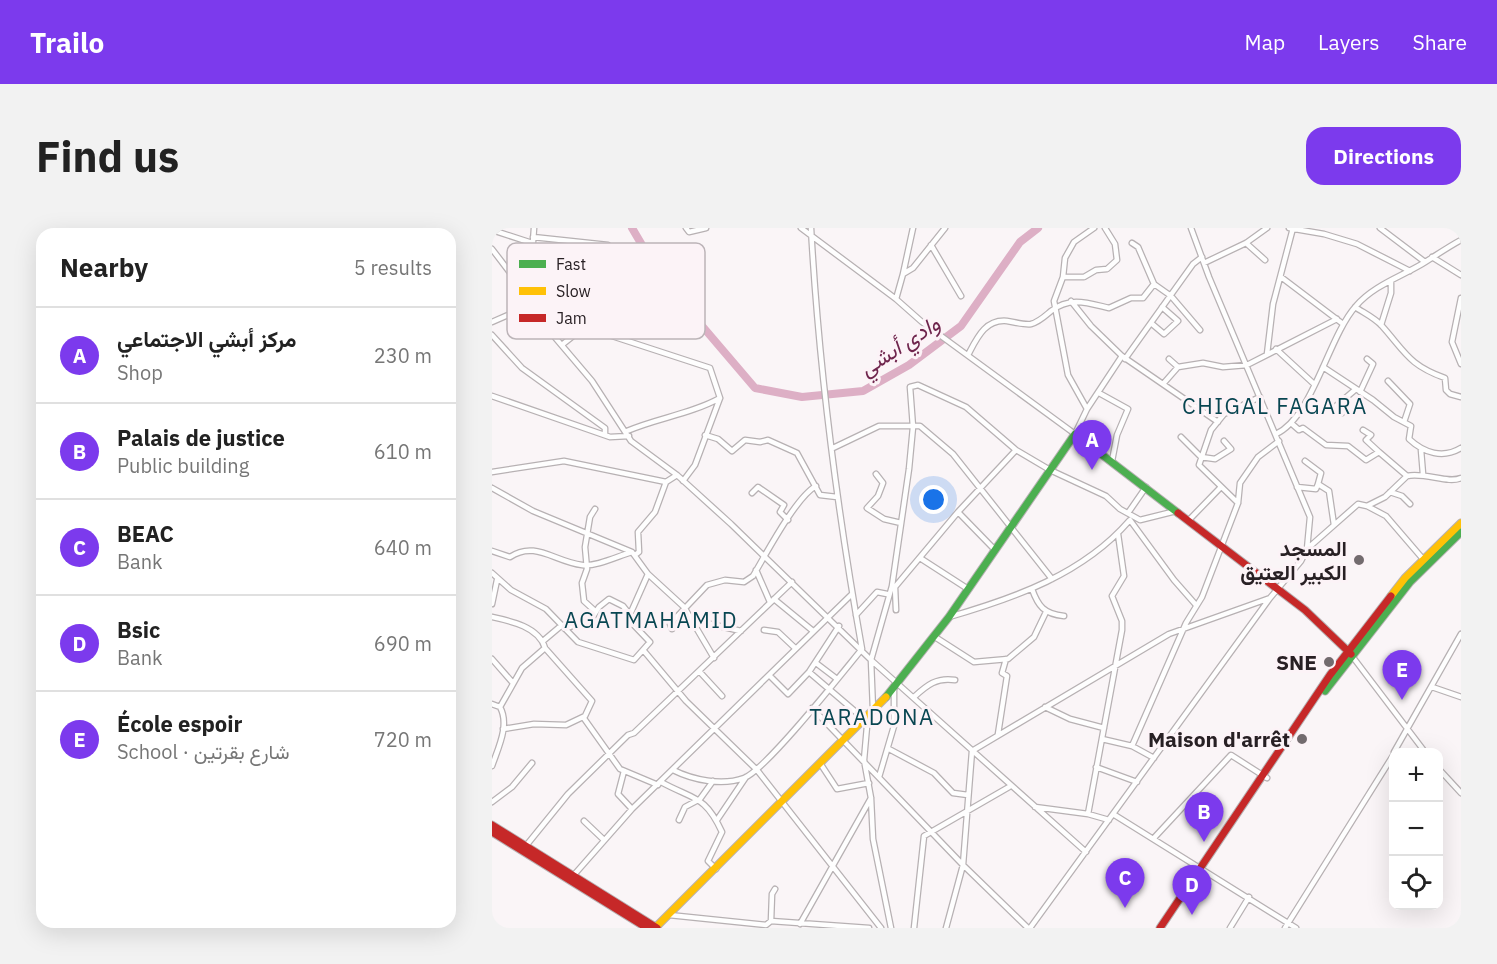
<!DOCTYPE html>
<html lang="en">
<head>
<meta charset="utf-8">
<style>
  body { margin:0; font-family:"IBM Plex Sans",Vazirmatn,sans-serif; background:#f2f2f2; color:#222 }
  .controls { position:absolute; right:18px; bottom:18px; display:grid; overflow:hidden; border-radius:12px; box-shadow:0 6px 24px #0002 }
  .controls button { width:54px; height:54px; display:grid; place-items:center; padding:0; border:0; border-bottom:2px solid #e0e0e0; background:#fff; color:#222; font:30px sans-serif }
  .you { position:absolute; left:442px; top:272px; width:21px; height:21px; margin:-15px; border:4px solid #fff; border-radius:50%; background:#1a73e8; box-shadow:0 0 0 9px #1a73e833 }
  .badge { display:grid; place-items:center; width:39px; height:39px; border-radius:50%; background:#7c3aed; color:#fff; font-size:20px; font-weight:700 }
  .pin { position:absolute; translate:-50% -50px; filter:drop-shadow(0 2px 3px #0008) }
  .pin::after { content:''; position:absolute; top:32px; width:21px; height:18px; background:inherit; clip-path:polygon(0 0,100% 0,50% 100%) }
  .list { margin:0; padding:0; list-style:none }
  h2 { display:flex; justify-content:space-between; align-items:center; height:78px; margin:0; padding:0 24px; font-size:26px }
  h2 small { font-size:20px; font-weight:400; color:#767676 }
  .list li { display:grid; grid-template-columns:39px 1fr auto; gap:18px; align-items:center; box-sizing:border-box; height:96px; padding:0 24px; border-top:2px solid #e0e0e0 }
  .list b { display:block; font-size:22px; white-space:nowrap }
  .list p { margin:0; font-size:20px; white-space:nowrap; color:#767676 }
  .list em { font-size:20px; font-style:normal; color:#767676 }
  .icon { flex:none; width:33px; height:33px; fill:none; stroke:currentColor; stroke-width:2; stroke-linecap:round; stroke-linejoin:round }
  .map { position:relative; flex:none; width:969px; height:700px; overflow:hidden; border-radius:18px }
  header { display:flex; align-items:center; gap:36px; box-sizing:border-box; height:84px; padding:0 30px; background:#7c3aed; color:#fff }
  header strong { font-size:28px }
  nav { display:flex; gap:33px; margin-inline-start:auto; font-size:21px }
  .intro { display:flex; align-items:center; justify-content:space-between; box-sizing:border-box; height:144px; padding:0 36px }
  h1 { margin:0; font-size:42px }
  .button { padding:15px 27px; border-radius:18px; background:#7c3aed; color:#fff; font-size:21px; font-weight:700 }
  main { display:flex; gap:36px; padding:0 36px }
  aside { flex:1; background:#fff; border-radius:18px; box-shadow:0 6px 24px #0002 }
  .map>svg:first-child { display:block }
</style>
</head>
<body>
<header>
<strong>Trailo</strong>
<nav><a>Map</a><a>Layers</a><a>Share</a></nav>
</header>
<div class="intro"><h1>Find us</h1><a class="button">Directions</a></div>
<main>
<aside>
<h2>Nearby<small>5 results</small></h2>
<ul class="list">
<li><span class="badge">A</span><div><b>مركز أبشي الاجتماعي</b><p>Shop</p></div><em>230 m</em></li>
<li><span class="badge">B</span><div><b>Palais de justice</b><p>Public building</p></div><em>610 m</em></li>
<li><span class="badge">C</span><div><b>BEAC</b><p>Bank</p></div><em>640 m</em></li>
<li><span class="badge">D</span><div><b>Bsic</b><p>Bank</p></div><em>690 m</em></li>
<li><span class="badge">E</span><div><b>École espoir</b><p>School · شارع بقرتين</p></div><em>720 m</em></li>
</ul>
</aside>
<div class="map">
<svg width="969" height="700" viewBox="0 0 969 700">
  <rect width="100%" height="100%" fill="#faf5f7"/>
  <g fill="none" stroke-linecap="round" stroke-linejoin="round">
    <path stroke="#ddafc5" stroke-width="8" d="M140 0 170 51 263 160 310 169 371 163 417 137 469 98 528 14 546 0"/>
    <defs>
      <path id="street" d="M194 0 197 4 214 0
        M309 0 404 71 430 94 583 206 595 181 630 128
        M797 0 832 6 865 16 918 43
        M888 0 933 34
        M0 2 40 15
        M640 15 646 19 662 56 679 68 708 102
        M754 15 773 32
        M439 17 469 68
        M0 21 32 63 55 100 100 153 139 213 185 247 239 296 379 432 594 624
        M940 29 969 47
        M712 35 754 15 775 0
        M411 46 421 0
        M571 49H592L604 42 615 41 625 32 623 16 613 0
        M789 49 851 96
        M32 63 38 55 42 0
        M969 70 960 114 969 136
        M404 71 411 46 421 40 453 0
        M579 73 599 98 630 128 726 194
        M863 79C872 85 883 90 890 98 914 125 917 137 953 150L954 162 958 166 969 169
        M0 94 41 76 120 35V23L116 17 41 9
        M659 95 672 106 686 93 670 79
        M889 97 899 65V53
        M0 107 30 140 113 200V207
        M71 116 90 101 117 107 218 140 228 170 203 237 191 253
        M784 121 822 156
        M775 126 781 76 801 0
        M476 127C485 110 493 91 515 93 522 94 532 97 539 96 547 94 553 88 559 83 578 68 596 75 617 80L639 70H651L662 56
        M633 131 701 36 710 29
        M677 131 686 139
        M831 139 881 172 902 189 919 198 917 211C932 225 951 231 969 220
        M896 153 918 176 912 194
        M671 156 686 139 711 135 731 139 755 137 845 91
        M868 164 881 136 875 131
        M607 165 636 181 625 207 620 233
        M0 168 118 209 137 208
        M595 181 576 147 562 73 571 49 573 30 582 14 602 0
        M850 185 844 178 864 161
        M799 195 807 202 811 200 834 217 856 218 874 232 887 224 915 248C933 244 956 256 969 250
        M871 202 879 207 874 212 887 224
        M135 203C165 190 199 186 228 170
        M784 206C821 189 836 109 864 78 881 58 908 49 930 36 943 28 956 19 969 12
        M213 207 226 211 240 223 253 212 268 214 276 212 305 225 328 267 345 269
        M689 209 709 229 723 231 739 221 732 213
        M341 220 387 198H428L461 226 560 351
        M929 222 931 246
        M813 233 829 245 826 256
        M0 244 72 233 174 254
        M384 246 391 255 386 268 375 280 392 291 409 295
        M805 259 824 261 826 256 837 263 842 297
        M0 260 41 283 140 324 156 346 192 379 222 430
        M898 264 910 268 918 276
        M260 265 266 259 292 277 288 284 296 292
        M746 275 707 237 719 202 732 186 768 169
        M875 278 894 288 931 331
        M103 281 98 289 93 319 95 341 90 355 92 373 103 383
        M466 284 503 322
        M636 285 654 259
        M638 292 682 352 704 377
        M697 292 728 260
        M815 321 866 276 875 278 893 269 915 248
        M0 323 18 329C43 312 63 334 90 337 104 339 126 328 140 324
        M143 327 147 324 146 304 163 284 174 254 185 247
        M428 330 476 361
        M264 342 278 374
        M0 345 19 362 54 381 86 414 142 432 158 414 136 391 156 346
        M400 358 403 359 466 284 524 222
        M403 359 404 382
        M540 361C546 378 552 386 572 388
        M282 371 321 403
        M0 376 5 352
        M364 387 385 364 395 366
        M0 389C19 393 47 399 53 420L100 473 93 488 74 497 42 496 11 501
        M457 389C523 370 591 346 637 293
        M201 392 249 403
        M73 401 100 390 107 379 117 371 131 378 138 387
        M180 401 178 396 215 357 233 352 252 354 261 348C274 326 304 269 324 258
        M272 402 286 404 303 420
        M443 409 482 434 516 431 542 409 554 384
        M51 413 70 397
        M152 423 194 473 265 542 389 700
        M860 428 933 524
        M0 431 21 455
        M324 435 345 451
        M207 443 230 468
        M317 444 372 491
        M278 448 296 466 317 444 347 398
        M940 459 969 469
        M422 469C435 457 445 449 463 452
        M0 476 8 479C18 497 6 520 0 538
        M8 479 30 440 53 420
        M553 479 578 491 612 500
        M320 480 471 637 536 700
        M381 482 379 432 400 358 417 241 421 199 418 159 426 157 474 179 524 222 558 242 614 268 628 281 648 292 684 283
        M376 487 372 532 379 570 381 611 399 700
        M91 489 128 541 166 557
        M506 506 515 448 510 445 514 431
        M610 511 640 518
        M397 521 442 545 461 565 476 567
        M902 524 969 406
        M662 530 640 518 694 395 710 369 746 275 748 255 766 229 787 213
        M328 535 345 561 377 555
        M604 539 645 554
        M946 540 969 565
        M181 542C201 552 230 558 252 550 274 542 351 444 370 421 345 281 327 142 319 0
        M132 543 126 566 140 581
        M387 549 402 498V461
        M169 554C202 572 213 567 230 604L216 633 224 641
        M0 574 20 559 40 535
        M543 579 596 586 617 592
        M596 586 630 402V393L620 368 632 348 626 306
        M621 586 804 700
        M187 592 193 579 208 571 221 553
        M225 592 254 549
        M92 593 112 612
        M661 611 739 527 775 550
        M33 619 76 566 136 507 142 505 300 354
        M81 648 140 581 360 366
        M177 687 274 697 279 693 377 700
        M279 693 280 666 283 661
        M308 696 379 570
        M422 700 432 608 517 559
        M454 700 471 637 480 523 677 406 778 370 809 333 815 321 818 289 717 49 699 0
        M538 700 778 370
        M738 700 757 669
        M793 700 902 526"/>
      <path id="fast" d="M833 463 918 354 969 304
        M394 469 457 389 583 206 686 285"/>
      <path id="slow" d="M899 368 913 350 969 295
        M163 700 394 469"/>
      <path id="jam" d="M686 285 813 382 859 426
        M0 597 165 700
        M0 604 155 700
        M668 700 838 447 899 368"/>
    </defs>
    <use href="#street" stroke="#b7b1b3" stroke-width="7"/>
    <use href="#fast" stroke="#b7b1b3" stroke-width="9"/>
    <use href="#slow" stroke="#b7b1b3" stroke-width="9"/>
    <use href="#jam" stroke="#b7b1b3" stroke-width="9"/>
    <use href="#street" stroke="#fefefe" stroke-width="4.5"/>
    <use href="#fast" stroke="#4caf50" stroke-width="7"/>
    <use href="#slow" stroke="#ffc107" stroke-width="7"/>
    <use href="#jam" stroke="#c62828" stroke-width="7"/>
  </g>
  <g fill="#726b6e" stroke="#fcf3f7" stroke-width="2">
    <circle cx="867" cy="332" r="6"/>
    <circle cx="837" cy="434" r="6"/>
    <circle cx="810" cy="511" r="6"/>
  </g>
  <g text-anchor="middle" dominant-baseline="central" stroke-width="6" stroke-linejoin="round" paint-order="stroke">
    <g font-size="21" font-weight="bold" fill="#282024" stroke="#fcf3f7" text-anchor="end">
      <text x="855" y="320">المسجد<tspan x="855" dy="24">الكبير العتيق</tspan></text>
      <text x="825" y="434">SNE</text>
      <text x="798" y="511">Maison d'arrêt</text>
    </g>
    <g font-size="22" font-style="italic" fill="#6f254d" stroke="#fcf3f7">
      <text transform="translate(407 117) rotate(-33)">وادي أبشي</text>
    </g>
    <g font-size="22" letter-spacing="1.5" fill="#084651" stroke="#fcf3f7">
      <text x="783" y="177">CHIGAL FAGARA</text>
      <text x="159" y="391">AGATMAHAMID</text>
      <text x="380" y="488">TARADONA</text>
    </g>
  </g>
  <rect x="15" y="15" width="198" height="96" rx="9" fill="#fcf3f7" stroke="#bcb4b8" stroke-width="1.5"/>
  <rect x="27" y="32" width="27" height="8" fill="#4caf50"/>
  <rect x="27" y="59" width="27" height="8" fill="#ffc107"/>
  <rect x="27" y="86" width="27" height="8" fill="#c62828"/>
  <g font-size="16" fill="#282024">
    <text x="64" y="42">Fast</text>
    <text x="64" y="69">Slow</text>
    <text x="64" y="96">Jam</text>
  </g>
</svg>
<div class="controls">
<button>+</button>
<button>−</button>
<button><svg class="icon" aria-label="locate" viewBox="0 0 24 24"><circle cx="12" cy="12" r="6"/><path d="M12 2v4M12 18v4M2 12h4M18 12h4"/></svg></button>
</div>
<div class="you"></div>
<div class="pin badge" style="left:600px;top:242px">A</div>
<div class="pin badge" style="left:712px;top:614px">B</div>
<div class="pin badge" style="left:633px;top:680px">C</div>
<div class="pin badge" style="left:700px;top:687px">D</div>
<div class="pin badge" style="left:910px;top:472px">E</div>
</div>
</main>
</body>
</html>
